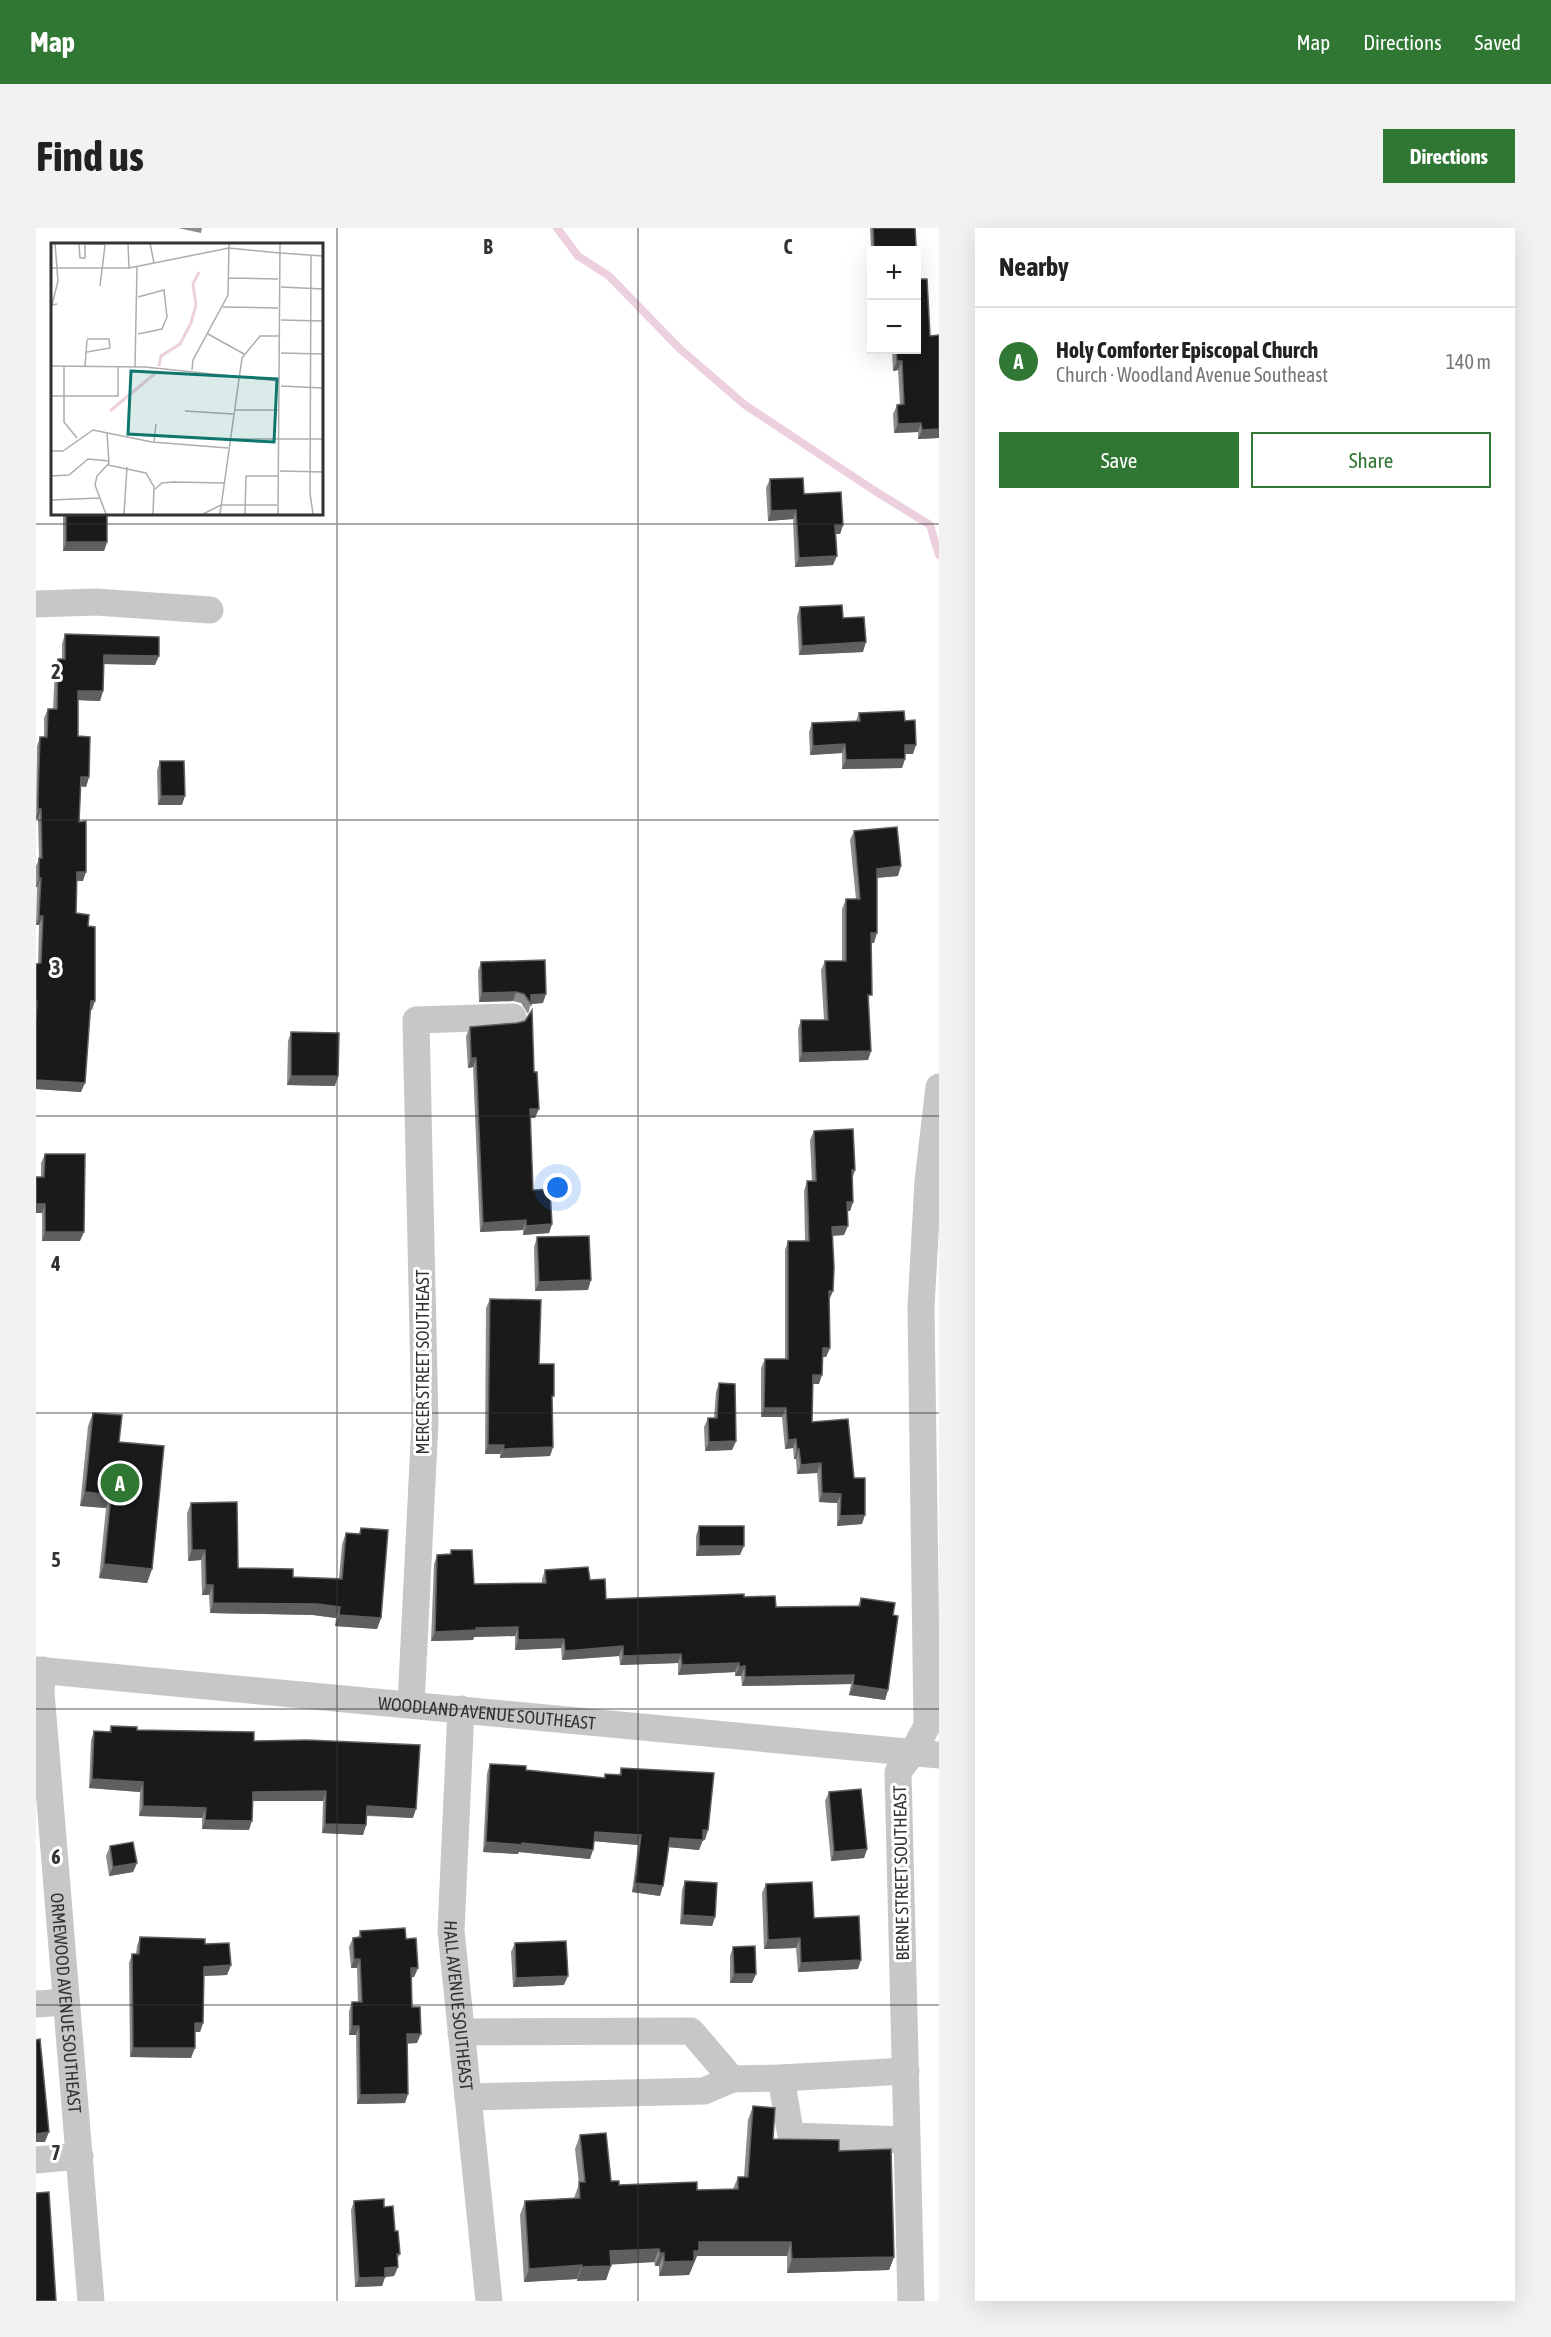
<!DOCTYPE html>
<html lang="en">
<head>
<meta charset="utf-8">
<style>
  body { margin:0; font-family:"Asap Condensed",sans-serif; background:#f2f2f2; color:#222 }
  .controls { position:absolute; right:18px; top:18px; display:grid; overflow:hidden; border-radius:0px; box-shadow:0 6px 24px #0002 }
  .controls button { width:54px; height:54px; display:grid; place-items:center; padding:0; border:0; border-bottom:2px solid #e0e0e0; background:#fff; color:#222; font:30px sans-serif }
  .you { position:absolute; left:522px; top:960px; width:21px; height:21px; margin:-15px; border:4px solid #fff; border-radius:50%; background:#1a73e8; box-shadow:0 0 0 9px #1a73e833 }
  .badge { display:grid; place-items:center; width:39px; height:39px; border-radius:50%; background:#307733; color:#fff; font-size:20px; font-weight:700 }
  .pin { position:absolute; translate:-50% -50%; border:3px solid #fff; box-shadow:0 2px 6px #0006 }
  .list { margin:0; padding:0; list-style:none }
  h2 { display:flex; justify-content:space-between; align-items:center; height:78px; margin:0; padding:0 24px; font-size:26px }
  h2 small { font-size:20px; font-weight:400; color:#767676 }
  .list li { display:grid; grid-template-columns:39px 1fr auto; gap:18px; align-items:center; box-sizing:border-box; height:108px; padding:0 24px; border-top:2px solid #e0e0e0 }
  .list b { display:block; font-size:22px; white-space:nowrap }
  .list p { margin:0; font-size:20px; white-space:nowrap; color:#767676 }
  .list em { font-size:20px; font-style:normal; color:#767676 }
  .actions { display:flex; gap:12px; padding:18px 24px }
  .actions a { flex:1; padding:14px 0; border:2px solid #307733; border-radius:0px; text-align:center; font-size:21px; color:#307733 }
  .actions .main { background:#307733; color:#fff }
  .map { position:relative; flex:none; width:903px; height:2073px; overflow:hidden; border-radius:0px }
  header { display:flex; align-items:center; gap:36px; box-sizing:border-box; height:84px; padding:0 30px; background:#307733; color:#fff }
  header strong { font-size:28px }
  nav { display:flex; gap:33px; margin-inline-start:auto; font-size:21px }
  .intro { display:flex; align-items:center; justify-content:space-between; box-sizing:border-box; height:144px; padding:0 36px }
  h1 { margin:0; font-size:42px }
  .button { padding:15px 27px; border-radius:0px; background:#307733; color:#fff; font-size:21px; font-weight:700 }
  main { display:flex; gap:36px; padding:0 36px }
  aside { flex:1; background:#fff; border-radius:0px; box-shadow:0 6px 24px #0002 }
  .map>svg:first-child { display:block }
</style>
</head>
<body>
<header>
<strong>Map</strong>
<nav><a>Map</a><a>Directions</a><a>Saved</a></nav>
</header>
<div class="intro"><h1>Find us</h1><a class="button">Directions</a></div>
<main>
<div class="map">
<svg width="903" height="2073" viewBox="0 0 903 2073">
  <rect width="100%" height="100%" fill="#fff"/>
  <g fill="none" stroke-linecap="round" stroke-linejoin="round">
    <path stroke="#ecd0de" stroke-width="8" d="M521 0 542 28 573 48 644 121 709 177 839 263 894 297 903 327"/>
    <g stroke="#c7c7c7" stroke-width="27">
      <path d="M0 376 60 374 174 382"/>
      <path id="s1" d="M0 1442 903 1527"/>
      <path id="s2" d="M7 1442 5 1464 55 2073"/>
      <path d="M375 1476 389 1194 380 792 477 789"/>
      <path id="s3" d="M425 1481 415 1703 453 2073"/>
      <path d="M0 1776 30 1774"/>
      <path d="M425 1804 655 1803 696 1851 668 1863 432 1869"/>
      <path d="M870 1843 745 1850 755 1908 871 1912"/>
      <path d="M696 1851 745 1850"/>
      <path d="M0 1932 44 1928"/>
      <path d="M875 2073 862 1544 877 1524 891 1498 885 1079 892 953 903 859"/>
    </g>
  </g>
  <path fill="#8c8c8c" d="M142 0H166L165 5Z
    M834 0H879L882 51 894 108 903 210 882 211V204L858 205 857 186 861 177 864 176 862 142 857 143 856 122H880V22H836V42Z
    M16 177V255L15 182Z
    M734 251 768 266 807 297 804 306H799L797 337 759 339 757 291 732 293 730 260Z
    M27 285H71V314L68 323H27Z
    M764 379 807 390 827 424 763 427 761 388Z
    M29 406 119 437 68 436 67 463 64 473 42 472V508L53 549 50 559 45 558 43 594 47 653H41L40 685 52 698 56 782H54L45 864 0 861V737L2 736 3 697H0L1 659H0V638L3 631 2 591H0L1 518 4 509H8V490L12 481H17L19 440 22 431H26V416Z
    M823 485 869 493 877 526H869V531L866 540 806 541V525L774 527 773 504 776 495 820 493Z
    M124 533 146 577H122L121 543Z
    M818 603 862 648 841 650 838 715H835L833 776 835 823 832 832 763 834 762 801 765 792H788L785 742 789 733H806V681L810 671H820L814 612Z
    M445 734 507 775 495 776 492 786 485 775 477 773 443 774 442 743Z
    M434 799 499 890H494L497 962 516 996 513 1005 487 1007V1002L444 1004 437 839 432 840 430 808Z
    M255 804 299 858 251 857 252 813Z
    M778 903 816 951 817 974 814 983H811L808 1007 796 1008 797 1063 793 1072 794 1120 790 1129H787L783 1156H777L776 1194 818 1250 826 1296 801 1298V1275L783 1274 781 1245 761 1246 760 1231H758L757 1220 749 1221 746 1189H725V1140L729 1131H749V1022L752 1013H769L768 963 771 953H776L774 912Z
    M9 926 44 1013H6V985H0V949H5V935Z
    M501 1009 552 1062 499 1063 498 1019Z
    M454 1071 503 1136 516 1175 517 1219 514 1228 464 1230V1226H449L450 1080Z
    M683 1155 700 1213 696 1222 669 1223 668 1199 672 1190H678L680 1164Z
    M57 1185 83 1214 116 1341 111 1355 63 1350 70 1280 44 1278 52 1198Z
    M155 1275 202 1340 257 1349 303 1350 306 1316 310 1305 323 1306 325 1300 345 1390 341 1401 299 1398 300 1390 277 1387 174 1385 173 1367H166L165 1332 152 1333 151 1285Z
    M663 1298 704 1327 660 1328V1308Z
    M415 1322 438 1356 506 1355V1351L509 1342 554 1352 570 1371 708 1369 740 1379 822 1378 825 1370 857 1387 852 1462 849 1472 813 1467 815 1456 706 1458 705 1448H699V1444L642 1447V1435L584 1437 583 1428 526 1432 525 1420 479 1422V1408L438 1409 437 1412 395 1413 398 1336 401 1327 414 1326Z
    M75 1498 101 1502 218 1513 377 1590 331 1588 330 1597 327 1607 286 1605 287 1573H217L213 1602 166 1601V1590L103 1588 104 1564 53 1560 55 1512 58 1503 73 1504Z
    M454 1536 490 1542 568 1550 569 1546 583 1547 585 1540 669 1612 667 1611 663 1622 633 1619 624 1668 596 1664 602 1617 558 1613 554 1631 483 1624 482 1626 447 1624 451 1545Z
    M793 1564 831 1621 828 1630 795 1633 789 1573Z
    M74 1618 101 1635 97 1644 73 1648 70 1628Z
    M649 1653 679 1689 676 1698 644 1696 646 1662Z
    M730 1656 778 1690 822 1741 762 1744 760 1720 728 1721 726 1665Z
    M324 1703 370 1711 382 1740 378 1749H375L376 1779 381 1815H371L369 1875 321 1876 320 1807H313V1783L316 1774H322L321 1740H315L313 1719 317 1710H322Z
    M104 1709 169 1716 195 1737 191 1747 168 1748 167 1795 164 1804H159L155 1830 94 1829 93 1735 96 1726H100L101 1718Z
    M479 1715 528 1757 477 1759 475 1724Z
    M697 1719 720 1746 716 1755H694V1728Z
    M717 1878 737 1911 803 1923 858 2029 853 2042 751 2045V2028H661L653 2047 623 2048V2038H619L618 2034 575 2036 570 2052 541 2053V2051L488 2054 484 1987 489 1973 538 1970 543 1956 539 1921 544 1907 575 1953 583 1957 661 1962 697 1961 702 1949H708L712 1892Z
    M318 1973 348 1979 359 2003 364 2026 361 2032 362 2039 358 2048 349 2049 346 2058 319 2059 315 1982Z"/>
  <path fill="#5f5f5f" d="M861 133H866L862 142 857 143Z
    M885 195 882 204 858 205 862 196Z
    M903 201V210L882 211 886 202Z
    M760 282 757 291 732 293 735 283Z
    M799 297H807L804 306H796Z
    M30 314H71L68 323H27Z
    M801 328 797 337 759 339 763 330Z
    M830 414 827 424 763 427 766 418Z
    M68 427 123 428 119 437 65 436Z
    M42 463H67L64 473 39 472Z
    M809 516 806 525 774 527 777 518Z
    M869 517H880L877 526H866Z
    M869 531 866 540 806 541 810 532Z
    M45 549H53L50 559 42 558Z
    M125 568H149L146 577H122Z
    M2 581H5L2 591H0Z
    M865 638 862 648 837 650 841 641Z
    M41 644H50L47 653H38Z
    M3 650H5L1 659H0Z
    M3 688H7L3 697H0Z
    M835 705H841L838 715H832Z
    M480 764 477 773 443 774 446 765Z
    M510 766 507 775 495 776V767Z
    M55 773H59L56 782H52Z
    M835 823 832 832 763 834 766 825Z
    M435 830H440L437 839 432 840Z
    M255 848H302L299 858 251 857Z
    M0 852 49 855 45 864 0 861Z
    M494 881H503L499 890H491Z
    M816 942H819L816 951Z
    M811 974H817L814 983H808Z
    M0 976H9L6 985H0Z
    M490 992 487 1002 444 1004 447 995Z
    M516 996 513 1005 487 1007 490 998Z
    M812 998 808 1007 792 1008 796 999Z
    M9 1004H48L44 1013H6Z
    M555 1052 552 1062 499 1063 503 1054Z
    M793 1063H797L793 1072Z
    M787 1120H794L790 1129H784Z
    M777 1147H786L783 1156H773Z
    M728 1180H750L746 1189H725Z
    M760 1211 757 1220 749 1221 752 1212Z
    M700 1213 696 1222 669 1223 673 1214Z
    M452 1217H468L464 1226H449Z
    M517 1219 514 1228 464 1230 467 1221Z
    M763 1221 760 1231H758L761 1222Z
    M785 1235 781 1245 761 1246 765 1237Z
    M49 1264 75 1267 70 1280 44 1278Z
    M786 1265 805 1266 801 1275 783 1274Z
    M829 1287 826 1296 801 1298 804 1288Z
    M663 1318H708L704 1327 660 1328Z
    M156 1322H169L165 1332 152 1333Z
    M68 1336 116 1341 111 1355 63 1350Z
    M170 1357H177L173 1367H166Z
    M177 1375 281 1376 304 1379 300 1390 277 1387 174 1385Z
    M303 1387 345 1390 341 1401 299 1398Z
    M482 1399 479 1408 438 1409 437 1412 395 1413 399 1404 440 1400Z
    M528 1411 525 1420 479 1422 482 1412Z
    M587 1418 583 1428 526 1432 529 1423Z
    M645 1426 642 1435 584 1437 587 1428Z
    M703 1435 699 1444 642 1447 646 1437Z
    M709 1438 705 1448H699L703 1439Z
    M818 1447 815 1456 706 1458 709 1449Z
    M817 1457 852 1462 849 1472 813 1467Z
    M56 1551 107 1554 104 1564 53 1560Z
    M290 1563 287 1573H214L217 1564Z
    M107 1578 170 1580 166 1590 103 1588Z
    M331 1578 380 1581 377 1590 328 1587Z
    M169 1592 216 1593 213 1602 166 1601Z
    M289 1596 330 1597 327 1607 286 1605Z
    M667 1602H672L669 1612 664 1611Z
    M559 1604 605 1607 602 1617 556 1613Z
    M634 1610 667 1612 663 1622 631 1619Z
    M450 1614 486 1615 557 1622 554 1631 483 1624 482 1626 447 1624Z
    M831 1621 828 1630 795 1633 798 1624Z
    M101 1635 97 1644 73 1648 77 1639Z
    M599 1655 627 1658 624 1668 596 1664Z
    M647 1687 679 1689 676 1698 644 1696Z
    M764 1710 760 1720 728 1721 732 1712Z
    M318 1731H324L321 1740H315Z
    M825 1732 822 1741 762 1744 765 1735Z
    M195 1737 191 1747 165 1748 168 1739Z
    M375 1740H382L378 1749 372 1750Z
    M698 1746H720L716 1755H694Z
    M532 1748 528 1757 477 1759 480 1750Z
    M159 1795H167L164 1804H155Z
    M316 1798H323L320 1807H313Z
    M371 1806H385L381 1815 368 1816Z
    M97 1820H159L155 1830 94 1829Z
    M372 1866 369 1875 321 1876 324 1867Z
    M13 1904 9 1914H0V1906Z
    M663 2014H755L751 2028H661L653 2047 623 2048 628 2034 658 2023Z
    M623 2021 618 2034 569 2037 574 2023Z
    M624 2025H628L623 2038H619Z
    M858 2029 853 2042 751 2045 756 2031Z
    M546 2037 541 2051 488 2054 493 2041Z
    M575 2038 570 2052 541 2053 546 2039Z
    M362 2039 358 2048 348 2049H349L346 2058 319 2059 323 2050 349 2040Z"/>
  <path fill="#1a1a1a" stroke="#5f5f5f" stroke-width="1.5" d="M837 0H879L882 51H891L894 108 903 107V201L886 202 885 195 862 196 861 177 868 176 866 133H861L860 122H880V22H838Z
    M767 250 768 266 805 264 807 297H799L801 328 763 330 760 282 735 283 734 251Z
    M30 285H71V314H30Z
    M806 377 807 390 828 389 830 414 766 418 764 379Z
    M29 406 123 409V428L68 427 67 463H42V508L54 509 53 549H45L43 594 50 593V644H41L40 685 53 687 52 698 59 699V773H55L49 855 0 852V794L1 773H0V736L5 735 7 688H3L5 650H3V630H6L5 581H2V569L4 509H11L12 481H21L22 431H29Z
    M868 483 869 493 879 492 880 517H869V531L810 532 809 516 777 518 776 495 824 493 823 485Z
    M124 533H148L149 568H125Z
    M861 599 865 638 841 641V705H835L836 767H832L835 823 766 825 765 792H792L789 733H810V671H824L818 603Z
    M509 732 510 766 495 767V776L488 766 480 764 446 765 445 734Z
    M496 782 498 844H501L503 881H494L497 962 514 961 516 996 490 998V992L447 995 440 830H435L434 799 481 795 489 793Z
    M255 804 303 805 302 848H255Z
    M817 901 819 942H816L817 974H811L812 998 796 999 798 1039 797 1063H793L794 1120H787L786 1147H777L776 1194 812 1191 818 1250H829V1287L804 1288 805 1266 786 1265 785 1235 765 1237 763 1221 761 1222 760 1211 752 1212 750 1180H728L729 1131H752V1013H773L771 953H780L778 903Z
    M9 926H49L48 1004H9V976H0V949H8Z
    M553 1008 555 1052 503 1054 501 1009Z
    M454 1071 505 1072 503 1136H518V1168H516L517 1219 467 1221 468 1217H452Z
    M683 1155 699 1156 700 1213 673 1214 672 1190H681Z
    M57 1185 86 1187 83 1214 128 1218 116 1341 68 1336 75 1267 49 1264Z
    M201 1274 202 1340 257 1341V1349L306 1351 310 1305 324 1306 325 1300 352 1302 345 1390 303 1387 304 1379 281 1376 177 1375V1357H170L169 1322H156L155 1275Z
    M663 1298H708V1318H663Z
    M415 1322H436L438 1356 510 1355 509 1342 552 1339 554 1352 569 1351 570 1371 708 1366V1369L739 1368 740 1379 824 1378 825 1370 859 1375 857 1387 862 1388 852 1462 817 1457 818 1447 709 1449V1438L703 1439V1435L646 1437 645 1426 587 1428V1418L529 1423 528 1411 482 1412V1399L440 1400V1402L399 1404 401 1327 415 1326Z
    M75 1498 101 1499V1502L218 1504V1513L271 1512 384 1517 380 1581 331 1578 330 1597 289 1596 290 1563 217 1564 216 1593 169 1592 170 1580 107 1578V1554L56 1551 58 1503 75 1504Z
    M454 1536 490 1538V1542L569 1550V1546L585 1547V1540L678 1545 672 1602H667V1612L634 1610 627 1658 599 1655 605 1607 559 1604 557 1622 486 1615V1617L450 1614Z
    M825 1561 831 1621 798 1624 793 1564Z
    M97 1614 101 1635 77 1639 74 1618Z
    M649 1653 681 1655 679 1689 647 1687Z
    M776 1654 778 1690 823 1688 825 1732 765 1735 764 1710 732 1712 730 1656Z
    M369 1700 370 1711 380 1710 382 1740H375L376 1779H384L385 1806H371L372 1866 324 1867 323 1798H316V1774H326L324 1731H318L317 1710 325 1709 324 1703Z
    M104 1709 169 1711V1716L193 1715 195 1737 168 1739 167 1795H159V1820H97L96 1726H103Z
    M530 1713 532 1748 480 1750 479 1715Z
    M719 1718 720 1746H698L697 1719Z
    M4 1811 13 1904 0 1906V1812Z
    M717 1878 739 1880 737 1911 803 1912V1923L855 1921 858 2029 756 2031 755 2014H663V2023H658V2033L628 2034V2025H624L623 2021 574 2023 575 2038 546 2039V2037L493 2041 489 1973 544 1970 543 1954H549L544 1907 570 1905 575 1953H583V1957L661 1954V1962L702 1961V1949H712Z
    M13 1964 20 2073H0V1965Z
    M348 1971V1979L357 1978 359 2003H362L364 2026H361L362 2039 349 2040V2049L323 2050 318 1973Z"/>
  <path fill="none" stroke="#333" stroke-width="1.5" stroke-opacity="0.55" d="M301 0V2073M602 0V2073M0 296H903M0 592H903M0 888H903M0 1185H903M0 1481H903M0 1777H903"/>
  <g text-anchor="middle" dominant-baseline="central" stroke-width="6" stroke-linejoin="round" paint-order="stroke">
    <g font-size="18" fill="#333" stroke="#fff">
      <text transform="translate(386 1134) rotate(-90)">MERCER STREET SOUTHEAST</text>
      <text stroke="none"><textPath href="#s1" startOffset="453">WOODLAND AVENUE SOUTHEAST</textPath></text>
      <text transform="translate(865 1645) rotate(-91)">BERNE STREET SOUTHEAST</text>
      <text stroke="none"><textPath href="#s2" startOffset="334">ORMEWOOD AVENUE SOUTHEAST</textPath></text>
      <text stroke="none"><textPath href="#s3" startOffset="297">HALL AVENUE SOUTHEAST</textPath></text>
    </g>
  </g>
  <g transform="translate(15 15)">
    <rect width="272" height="272" fill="#fff"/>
    <path fill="none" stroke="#ecd0de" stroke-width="3" d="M108 123 110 113 129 101 140 80 145 62 142 41 148 29M59 168 107 128"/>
    <path fill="none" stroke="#adadad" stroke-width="1.5" d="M4 0 7 38 1 62 6 61M9 0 54 1M77 0 78 25M99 0 103 20M28 1 29 15H34V1M229 10 272 13M260 13 259 250 262 271M0 25H78L178 5 229 10M178 35 227 36M49 43 54 2M230 44 272 46M87 54 113 47 116 74 111 86 87 91M172 64 227 65M230 77 272 78M157 91 193 111M36 109 59 105 58 96H36M230 110 272 111M0 123 94 124 228 138M13 123V179L26 195M34 123 36 97M84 124 86 24M141 127 142 117 177 52 178 0M230 143 272 145M0 153H67V124M183 167H228M134 168 182 171M178 196H272M103 199 105 181M0 208H12L42 187 101 199 177 205M57 222 95 230 103 244 102 271M229 228 272 229M0 233 18 232 37 216 58 218M104 246 111 240 122 239 173 240M0 257 49 255M55 271 44 242 46 233 58 220 56 189M73 271 76 224M152 271 170 262H226M169 271 191 115 209 93H228M194 271 195 233H227M227 271 229 0"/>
    <path fill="#0f766e" fill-opacity="0.15" stroke="#0f766e" stroke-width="3" d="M80 128 226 136 223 199 77 191Z"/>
    <rect width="272" height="272" fill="none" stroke="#333" stroke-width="3"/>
  </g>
  <g font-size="20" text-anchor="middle" font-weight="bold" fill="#333" stroke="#fff" stroke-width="6" stroke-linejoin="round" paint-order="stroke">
    <text x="452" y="26">B</text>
    <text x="752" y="26">C</text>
    <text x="20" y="451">2</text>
    <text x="20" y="747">3</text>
    <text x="20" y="1043">4</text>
    <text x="20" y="1339">5</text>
    <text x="20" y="1636">6</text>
    <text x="20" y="1932">7</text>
  </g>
</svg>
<div class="controls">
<button>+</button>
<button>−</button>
</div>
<div class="you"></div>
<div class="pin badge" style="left:84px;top:1255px">A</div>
</div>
<aside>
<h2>Nearby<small></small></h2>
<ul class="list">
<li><span class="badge">A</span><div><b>Holy Comforter Episcopal Church</b><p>Church · Woodland Avenue Southeast</p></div><em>140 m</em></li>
</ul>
<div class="actions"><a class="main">Save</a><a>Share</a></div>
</aside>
</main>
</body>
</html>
